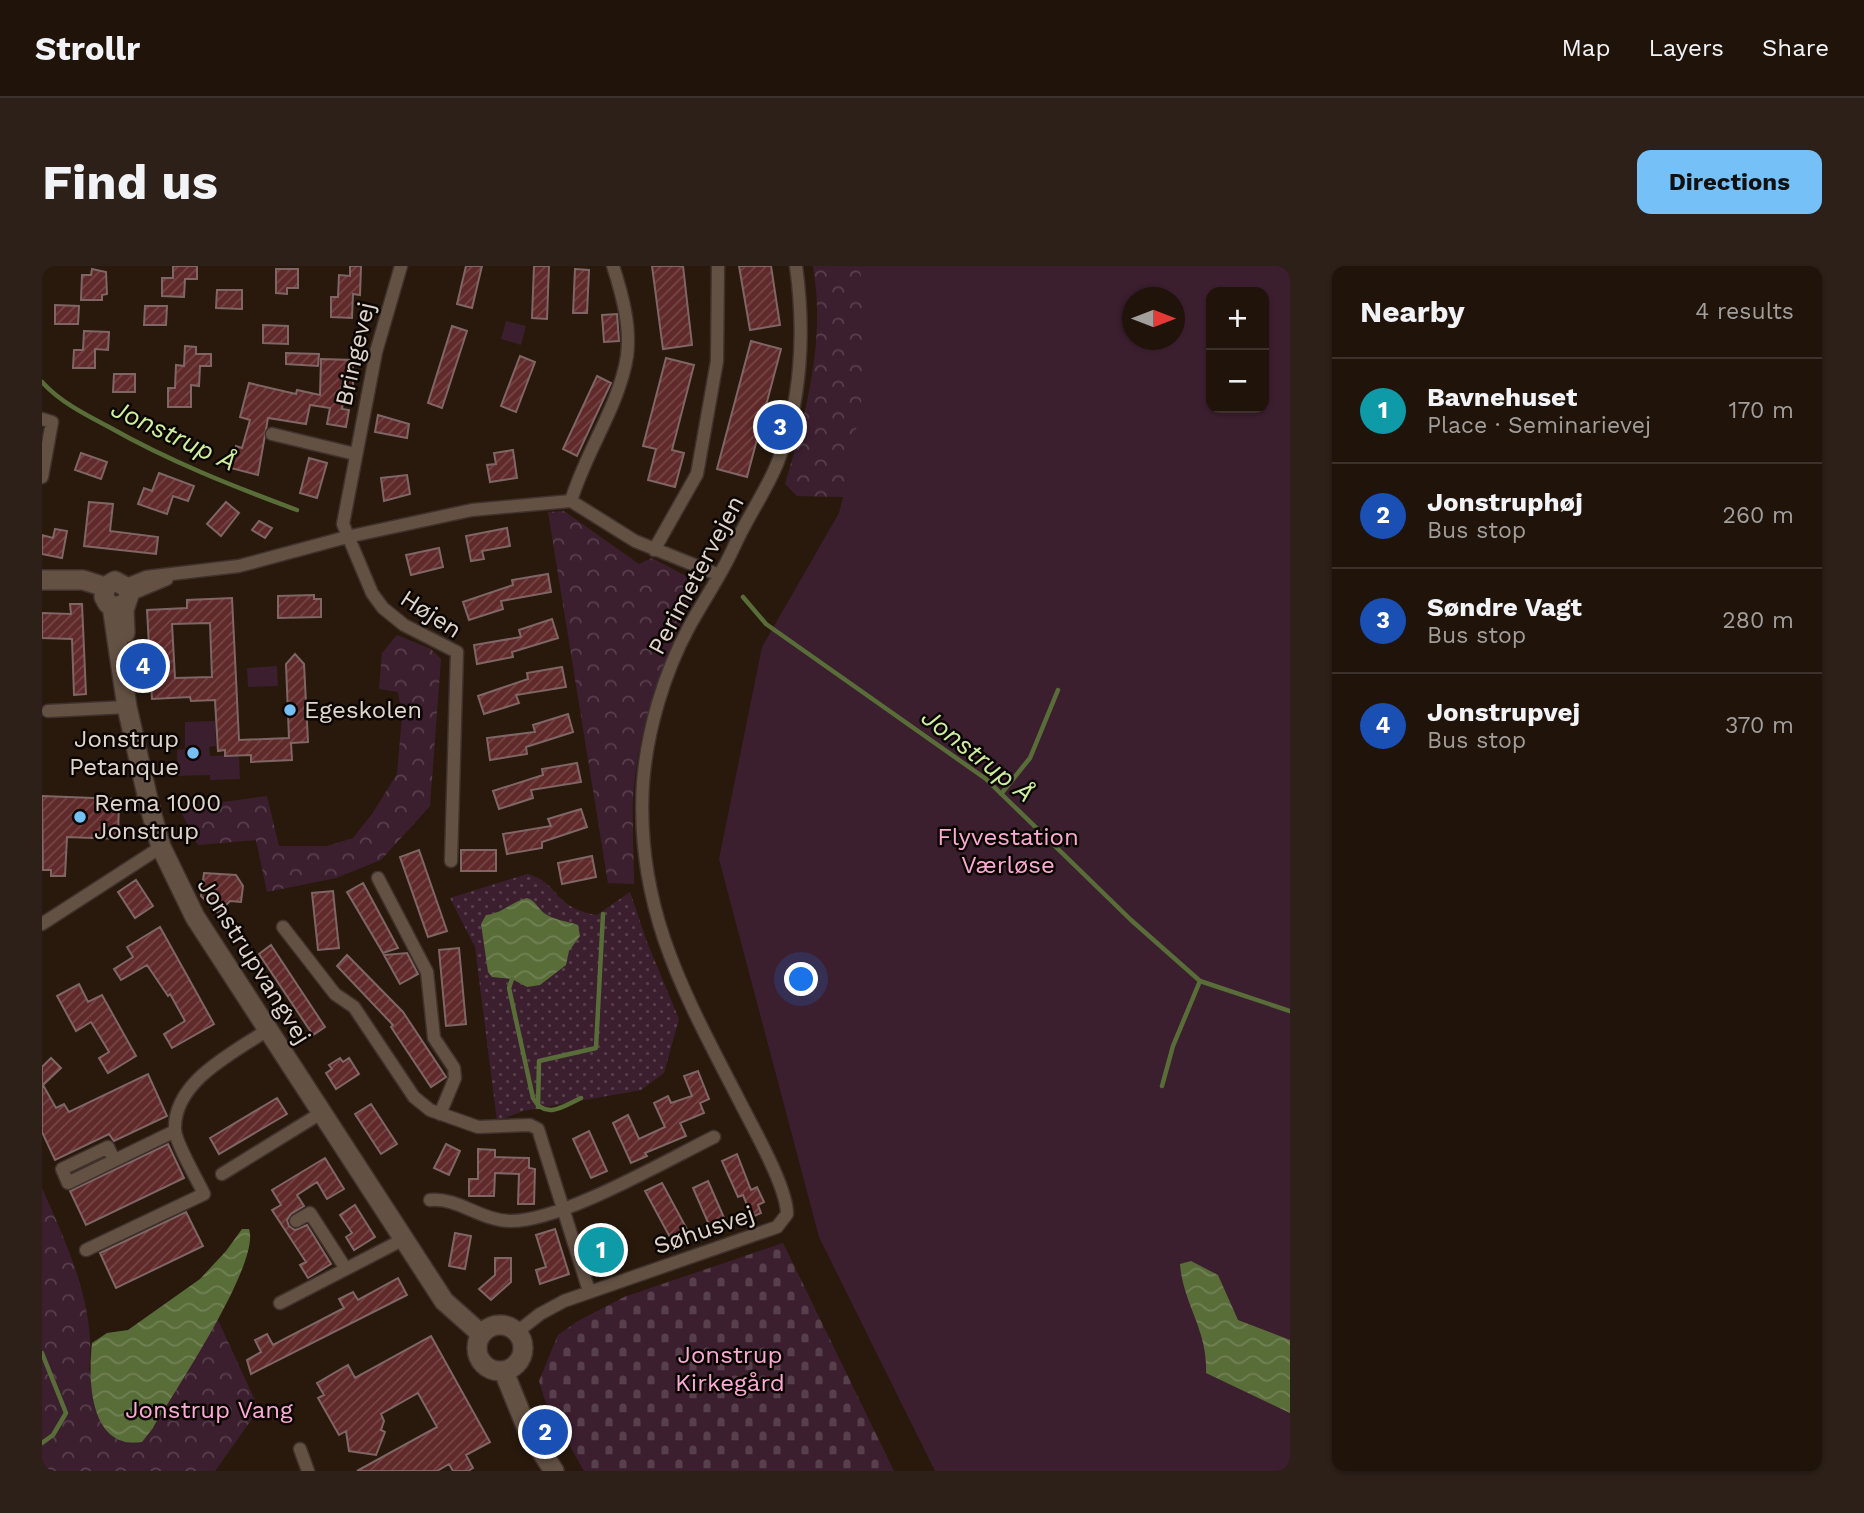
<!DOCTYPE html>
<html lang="en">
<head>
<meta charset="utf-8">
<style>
  body { margin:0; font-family:"Work Sans",sans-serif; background:#2c2018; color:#f1f3f6 }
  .controls { position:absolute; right:21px; top:21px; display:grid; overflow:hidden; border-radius:14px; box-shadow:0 2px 5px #0004 }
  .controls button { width:63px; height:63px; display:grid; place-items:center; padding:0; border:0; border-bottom:2px solid #3c322b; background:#1f130a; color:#f1f3f6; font:35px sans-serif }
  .compass { position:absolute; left:1080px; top:21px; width:63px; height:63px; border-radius:50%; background:#1f130a; box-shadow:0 2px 5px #0004; rotate:90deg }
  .you { position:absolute; left:760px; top:714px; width:24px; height:24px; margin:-18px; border:5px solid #fff; border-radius:50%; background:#1a73e8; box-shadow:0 0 0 10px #1a73e833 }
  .badge { display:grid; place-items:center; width:46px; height:46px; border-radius:50%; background:#75c0f6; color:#fff; font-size:23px; font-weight:700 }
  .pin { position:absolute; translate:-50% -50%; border:4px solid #fff; box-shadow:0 2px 7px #0006 }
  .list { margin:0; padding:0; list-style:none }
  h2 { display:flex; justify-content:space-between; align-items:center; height:91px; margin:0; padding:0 28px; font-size:30px }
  h2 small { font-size:23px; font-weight:400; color:#a19e9c }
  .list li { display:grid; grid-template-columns:46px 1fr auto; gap:21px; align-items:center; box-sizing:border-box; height:105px; padding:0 28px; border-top:2px solid #3c322b }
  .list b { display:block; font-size:26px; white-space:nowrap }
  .list p { margin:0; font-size:23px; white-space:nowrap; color:#a19e9c }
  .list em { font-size:23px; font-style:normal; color:#a19e9c }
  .map { position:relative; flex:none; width:1248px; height:1205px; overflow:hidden; border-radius:14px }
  header { display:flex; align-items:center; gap:42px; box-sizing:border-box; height:98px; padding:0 35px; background:#1f130a; border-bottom:2px solid #3c322b }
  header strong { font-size:33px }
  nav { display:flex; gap:38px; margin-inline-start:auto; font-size:24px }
  .intro { display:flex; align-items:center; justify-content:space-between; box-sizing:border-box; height:168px; padding:0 42px }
  h1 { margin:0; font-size:49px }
  .button { padding:18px 32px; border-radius:14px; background:#75c0f6; color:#111; font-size:24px; font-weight:700 }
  main { display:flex; gap:42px; padding:0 42px }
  aside { flex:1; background:#1f130a; border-radius:14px; box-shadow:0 2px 5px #0004 }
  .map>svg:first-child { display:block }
</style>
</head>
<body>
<header>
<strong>Strollr</strong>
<nav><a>Map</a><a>Layers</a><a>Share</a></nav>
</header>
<div class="intro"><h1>Find us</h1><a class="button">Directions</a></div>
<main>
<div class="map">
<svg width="1248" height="1205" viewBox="0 0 1248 1205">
  <defs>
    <pattern id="grass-dots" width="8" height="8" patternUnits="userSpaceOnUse" patternTransform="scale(1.75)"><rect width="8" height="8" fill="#3c1f2f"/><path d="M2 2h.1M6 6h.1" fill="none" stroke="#583f4c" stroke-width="1.8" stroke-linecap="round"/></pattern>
    <pattern id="forest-crowns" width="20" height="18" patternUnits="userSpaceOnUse" patternTransform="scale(1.75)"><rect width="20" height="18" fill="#3c1f2f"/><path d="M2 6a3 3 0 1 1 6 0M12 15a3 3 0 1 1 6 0" fill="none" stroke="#583f4c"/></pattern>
    <pattern id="cemetery-stones" width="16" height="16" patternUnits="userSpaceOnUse" patternTransform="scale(1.75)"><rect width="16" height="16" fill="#3c1f2f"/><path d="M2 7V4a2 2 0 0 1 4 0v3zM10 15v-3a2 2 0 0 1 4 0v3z" fill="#583f4c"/></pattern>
    <pattern id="water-waves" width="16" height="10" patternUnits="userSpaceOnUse" patternTransform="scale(1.75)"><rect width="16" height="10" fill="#596d39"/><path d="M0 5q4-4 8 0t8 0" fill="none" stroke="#718154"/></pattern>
    <pattern id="building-hatch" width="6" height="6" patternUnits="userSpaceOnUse" patternTransform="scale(1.75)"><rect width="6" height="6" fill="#60292a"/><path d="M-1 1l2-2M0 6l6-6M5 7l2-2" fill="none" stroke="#764748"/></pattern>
  </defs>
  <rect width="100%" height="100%" fill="#29190d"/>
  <path fill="url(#grass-dots)" d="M485 608C518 616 510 642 555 649L588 626 605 676 637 753 622 807 599 824 481 845 455 855 433 681 408 632Z"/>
  <path fill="url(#forest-crowns)" d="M771 0H842L844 232 755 230 743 218C764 147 784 75 771 0Z
    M522 245 597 298 610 292 646 311 652 319 651 328C623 394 595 460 591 533 590 561 592 590 592 618L566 617 506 246Z
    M355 369 389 383 399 393 388 540 339 594 294 612 225 626 214 574 156 579 137 542 225 530 237 580H285L311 572 330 548 355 508 360 450 356 426 337 423 340 387Z
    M0 922C25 979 55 1041 47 1104L100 1176 175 1052 217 1143 173 1205H0Z"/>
  <path fill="url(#cemetery-stones)" d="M741 977 852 1205H542L504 1137 497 1115 516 1069 536 1055 582 1031Z"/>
  <path fill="#3c1f2f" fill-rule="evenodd" d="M818 0H1248V1205H893L777 971 677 593 720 381 797 247 805 214 826 99ZM1169 26H1222V142H1169ZM1090 32H1132V74H1090Z
    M464 55 484 60 479 79 459 73Z
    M235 400 236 420 206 421 205 402Z
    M173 455 174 480 167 481 168 490 197 489 198 513 168 514V509L136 510 135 484 143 483V456Z"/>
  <path fill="url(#water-waves)" d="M485 632C494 635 495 641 502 647 511 654 525 655 536 659L538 670 527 685 524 699 498 719 485 721 470 713 450 711 446 706 439 658 444 649C461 647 469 636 485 632Z
    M200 963H207C219 997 132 1126 111 1162L100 1176C47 1184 46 1113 50 1077L65 1067 86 1064 158 1013 184 985Z
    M1149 995 1176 1009 1196 1054 1248 1074V1147L1164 1107C1166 1064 1141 1038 1138 998Z"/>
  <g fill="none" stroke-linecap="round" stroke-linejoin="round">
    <path stroke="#596d39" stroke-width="4.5" d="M0 116C18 136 44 149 67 161 127 195 190 220 255 244
      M701 331 724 358 944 513 1089 654 1158 715 1248 745
      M959 528 988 492 1016 424
      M470 713 467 722 491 832C503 854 521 841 539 832
      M1120 820 1131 780 1158 715
      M496 841 497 795 554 782 561 648
      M0 1087 24 1147 11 1169 0 1177"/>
  </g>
  <path fill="url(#building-hatch)" stroke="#7f6665" stroke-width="2" fill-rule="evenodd" d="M131 0H155V13H143L142 31 120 30V12H131Z
    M308 0H319L318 29 311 28 310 52 289 51V31H296L297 9 308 10Z
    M424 0H440L430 42 415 38Z
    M492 0H507L505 53 490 52Z
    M610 0H641L650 79 621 83Z
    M697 0H729L738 59 708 64Z
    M50 3 64 6 65 28 60 29V34H39L40 9H49Z
    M234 3H256V22H245V28L234 27Z
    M533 3 547 4 545 47H531Z
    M175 24H200V43L174 42Z
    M13 39 37 40 36 58H13Z
    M103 40H125L124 59H102Z
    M575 48 577 75 562 76 560 49Z
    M221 59 246 60V78L221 77Z
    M410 60 425 65 400 142 386 137Z
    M42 65 67 66 66 84 53 83V102H31L32 84H41Z
    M709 75 739 83 705 211 675 203Z
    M143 80 154 81V88H169V100H158L157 120 149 119V141H126V122H133L134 99 142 100Z
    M244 87 277 88 276 100 244 98Z
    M478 90 493 96 474 146 459 140Z
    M624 92 652 99 630 184 642 187 633 221 606 214 614 183 601 180Z
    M279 93 311 94V123H303L300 143 307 144 304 161 285 158 288 142 268 139 264 158 226 152 216 209 189 202 194 180 200 182 208 154 198 151 207 117 254 128 255 124 278 129Z
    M72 108H93V126H71Z
    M555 110 569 117 535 190 521 183Z
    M336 149 367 158 365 172 333 166Z
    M471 184 475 212 448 216 445 199 454 198 452 187Z
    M39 187 65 196 59 213 33 204Z
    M267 192 285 197 275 232 258 227Z
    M117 207 152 220 146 235 131 230 125 248 96 238 102 222 110 225Z
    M365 209 368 228 342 235 339 212Z
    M47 236 71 238 68 265 116 271 114 288 42 280Z
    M184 236 197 247 179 270 165 258Z
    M217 255 230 262 223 272 210 264Z
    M465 262 468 280 440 285 442 293 429 295 424 270Z
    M13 263 25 265 20 292 0 288V269L11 272Z
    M397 282 401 301 369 309 364 289Z
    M506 308 509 326 459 335 461 343 427 354 421 336 471 319 470 314Z
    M272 329V333H279V351L236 352V330Z
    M190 332 197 474 247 472 244 398 253 388 262 398 266 476 249 477 250 494 209 496V489L183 490V484L176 485 173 434 149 435 148 431 110 433 105 344 145 342V334ZM168 357 170 411 133 412 130 358Z
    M28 338H40L44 428 32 429 30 373 0 372V347L29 348Z
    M510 353 516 372 470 386 471 391 435 398 432 379 479 371 477 364Z
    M520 401 524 421 474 429 477 437 442 448 436 430 486 413 485 407Z
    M526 448 531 466 484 481 485 488 448 494 445 472 493 466 491 459Z
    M535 497 539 516 489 524 491 532 457 543 451 525 501 509 500 503Z
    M0 530 77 533 76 573 25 571 23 610H9V604H1Z
    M539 543 545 561 500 576V582L465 588 461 568 509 560 506 553Z
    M377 584 405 665 386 671 358 591Z
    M419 584H454V605H419Z
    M550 590 554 611 520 618 516 597Z
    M162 607 194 609 201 620 199 636 188 635 176 647 159 630Z
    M94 614 111 640 93 652 76 626Z
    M321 617 356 682 341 687 305 626Z
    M291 625 297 682 276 684 270 627Z
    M118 661 172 758 130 782 122 768 143 755 128 728 126 730 105 699 79 714 72 703 91 691 85 681Z
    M229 679 283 761 271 769 217 688Z
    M417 682 424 758 404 760 397 684Z
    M365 687 376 708 358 718 342 689Z
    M305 689 361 746 404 811 389 821 349 761 351 759 295 700Z
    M37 718 46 736 60 729 94 790 66 807 57 792 67 786 49 756 34 765 15 730Z
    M9 792 19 802 1 819 14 842 22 838 27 846 106 808 125 850 72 875 67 868 13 894 0 866V801Z
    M298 792 301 796 307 792 317 808 294 823 284 807 290 803 287 799Z
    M656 805 667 833 658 837 662 847 638 857 644 870 603 887 605 890 589 897 571 857 586 849 597 873 623 861 612 837 626 830 629 837 650 830 642 810Z
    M235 832 245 848 177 888 168 872Z
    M329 838 355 878 339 888 313 848Z
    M547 865 565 905 549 912 531 873Z
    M126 878 142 912 44 959 28 925Z
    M404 878 418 885 407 909 392 902Z
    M436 883 453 884V891L487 892V902L493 903 492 938H476L477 908 453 907 452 930H427V913H436Z
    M695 888 709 924 715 921 722 936 716 939 719 947 710 951 701 929 696 931 680 895Z
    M283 892 302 923 285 933 275 916 255 929 262 940 249 948 245 954 247 960 253 964 265 959 289 998 266 1012 258 999 264 996 230 944 239 939 230 924Z
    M666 915 683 954 668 961 651 922Z
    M620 917 647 967 630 975 603 925Z
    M313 939 333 971 312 984 304 971 310 967 298 949Z
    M144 946 161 980 74 1022 58 987Z
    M513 963 527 1008 498 1018 494 1004 504 1001 494 969Z
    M413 967 429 970 423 1003 407 1000Z
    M567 973 572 989 551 995 546 979Z
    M453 992H469V1016L449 1034 437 1023 453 1009Z
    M356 1012 365 1029 209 1108 205 1094 219 1086 213 1074 225 1068 231 1079 302 1042 297 1033 311 1026 316 1034Z
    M389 1070 448 1176 424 1189 431 1202 426 1205H411L407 1198 395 1205H315L395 1161 376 1127 339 1148 342 1155 339 1164 343 1166 334 1189 307 1185 304 1165 297 1169 276 1132 282 1129 275 1117 306 1099 313 1112Z"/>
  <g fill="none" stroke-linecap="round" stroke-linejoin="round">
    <defs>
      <path id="street" d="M359 0 334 86 301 258 330 327 341 342 362 359 415 386 409 595
        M0 153 10 156 0 211
        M230 168 313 188
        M529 235C543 187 578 138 585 90 589 60 580 28 571 0
        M612 284 655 208 675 95 676 0
        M84 319 104 311 197 300 305 271 430 244 529 235 593 275 677 309
        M87 329 125 313
        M6 445 85 441
        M336 612 385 706 392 772 412 802 413 812 398 848
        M0 658 119 581
        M241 661 293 728 312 741 372 831 388 844 436 861 488 859 496 863 547 1025
        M72 894 66 881 20 903 26 917 133 865
        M180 908 279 847
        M388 934C416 931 439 955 469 955 520 955 623 895 672 871
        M254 955 268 947 304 1003
        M44 984 162 928C155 913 134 878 133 864 131 815 192 787 225 764
        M238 1037 362 973
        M475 1066 498 1048 522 1035 735 961 745 948C745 921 711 862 698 836 643 729 593 643 601 517 605 465 622 407 647 361 659 339 673 318 684 297 691 284 696 271 703 259 714 238 726 220 735 198 760 136 763 65 754 0
        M258 1183 266 1205"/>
      <path id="secondary" d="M0 314H41L63 321
        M70 340 85 441 108 542 119 581 153 651 402 1035 439 1068
        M83 367 82 344 87 329 86 322 73 315 63 321 62 331 66 338 75 341 84 337
        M435 1082a23 23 0 1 1 46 0a23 23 0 1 1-46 0Z
        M462 1106 486 1165 512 1205"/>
    </defs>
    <use href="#street" stroke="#3f322d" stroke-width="15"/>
    <use href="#secondary" stroke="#3f322d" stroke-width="22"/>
    <use href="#street" stroke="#635144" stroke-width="12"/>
    <use href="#secondary" stroke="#635144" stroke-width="19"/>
  </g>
  <g fill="#75c0f6" stroke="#0c0603" stroke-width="2.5">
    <circle cx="248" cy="444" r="7"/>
    <circle cx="151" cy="487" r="7"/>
    <circle cx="38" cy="551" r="7"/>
  </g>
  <g text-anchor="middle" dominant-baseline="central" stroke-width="5" stroke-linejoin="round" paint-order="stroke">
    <g font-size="24" fill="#e0d5cd" stroke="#0c0603">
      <text transform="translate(313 88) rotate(-77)">Bringevej</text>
      <text transform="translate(654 309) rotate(-62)">Perimetervejen</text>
      <text transform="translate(389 348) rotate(33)">Højen</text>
      <text transform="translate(212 695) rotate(58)">Jonstrupvangvej</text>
      <text transform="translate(662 964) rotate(-19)">Søhusvej</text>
    </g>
    <g font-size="24" fill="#e0d5cd" stroke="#0c0603" text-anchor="start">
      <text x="262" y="444">Egeskolen</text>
      <text x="137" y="473" text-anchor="end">Jonstrup<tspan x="137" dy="28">Petanque</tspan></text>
      <text x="52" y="537">Rema 1000<tspan x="52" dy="28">Jonstrup</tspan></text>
    </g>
    <g font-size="24" fill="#fbaad5" stroke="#0c0603">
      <text x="966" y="571">Flyvestation<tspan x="966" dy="28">Værløse</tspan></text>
      <text x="688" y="1089">Jonstrup<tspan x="688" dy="28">Kirkegård</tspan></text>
      <text x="167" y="1144">Jonstrup Vang</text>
    </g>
    <g font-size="26" font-style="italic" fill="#cfef9e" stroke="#0c0603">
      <text transform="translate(132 169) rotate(25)">Jonstrup Å</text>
      <text transform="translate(936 489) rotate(38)">Jonstrup Å</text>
    </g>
  </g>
</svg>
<div class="controls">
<button>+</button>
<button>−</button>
</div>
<svg class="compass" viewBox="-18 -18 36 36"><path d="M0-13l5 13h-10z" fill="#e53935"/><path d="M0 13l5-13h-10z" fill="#a19e9c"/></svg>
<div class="you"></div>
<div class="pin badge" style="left:559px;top:984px;background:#0f9aa8">1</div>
<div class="pin badge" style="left:503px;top:1166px;background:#1a4fb4">2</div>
<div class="pin badge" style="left:738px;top:161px;background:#1a4fb4">3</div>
<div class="pin badge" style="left:101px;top:400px;background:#1a4fb4">4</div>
</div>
<aside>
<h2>Nearby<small>4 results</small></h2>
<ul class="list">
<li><span class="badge" style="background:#0f9aa8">1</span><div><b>Bavnehuset</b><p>Place · Seminarievej</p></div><em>170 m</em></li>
<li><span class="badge" style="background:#1a4fb4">2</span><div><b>Jonstruphøj</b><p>Bus stop</p></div><em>260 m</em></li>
<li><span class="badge" style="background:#1a4fb4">3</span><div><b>Søndre Vagt</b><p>Bus stop</p></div><em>280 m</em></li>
<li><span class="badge" style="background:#1a4fb4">4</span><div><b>Jonstrupvej</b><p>Bus stop</p></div><em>370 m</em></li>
</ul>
</aside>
</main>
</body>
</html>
